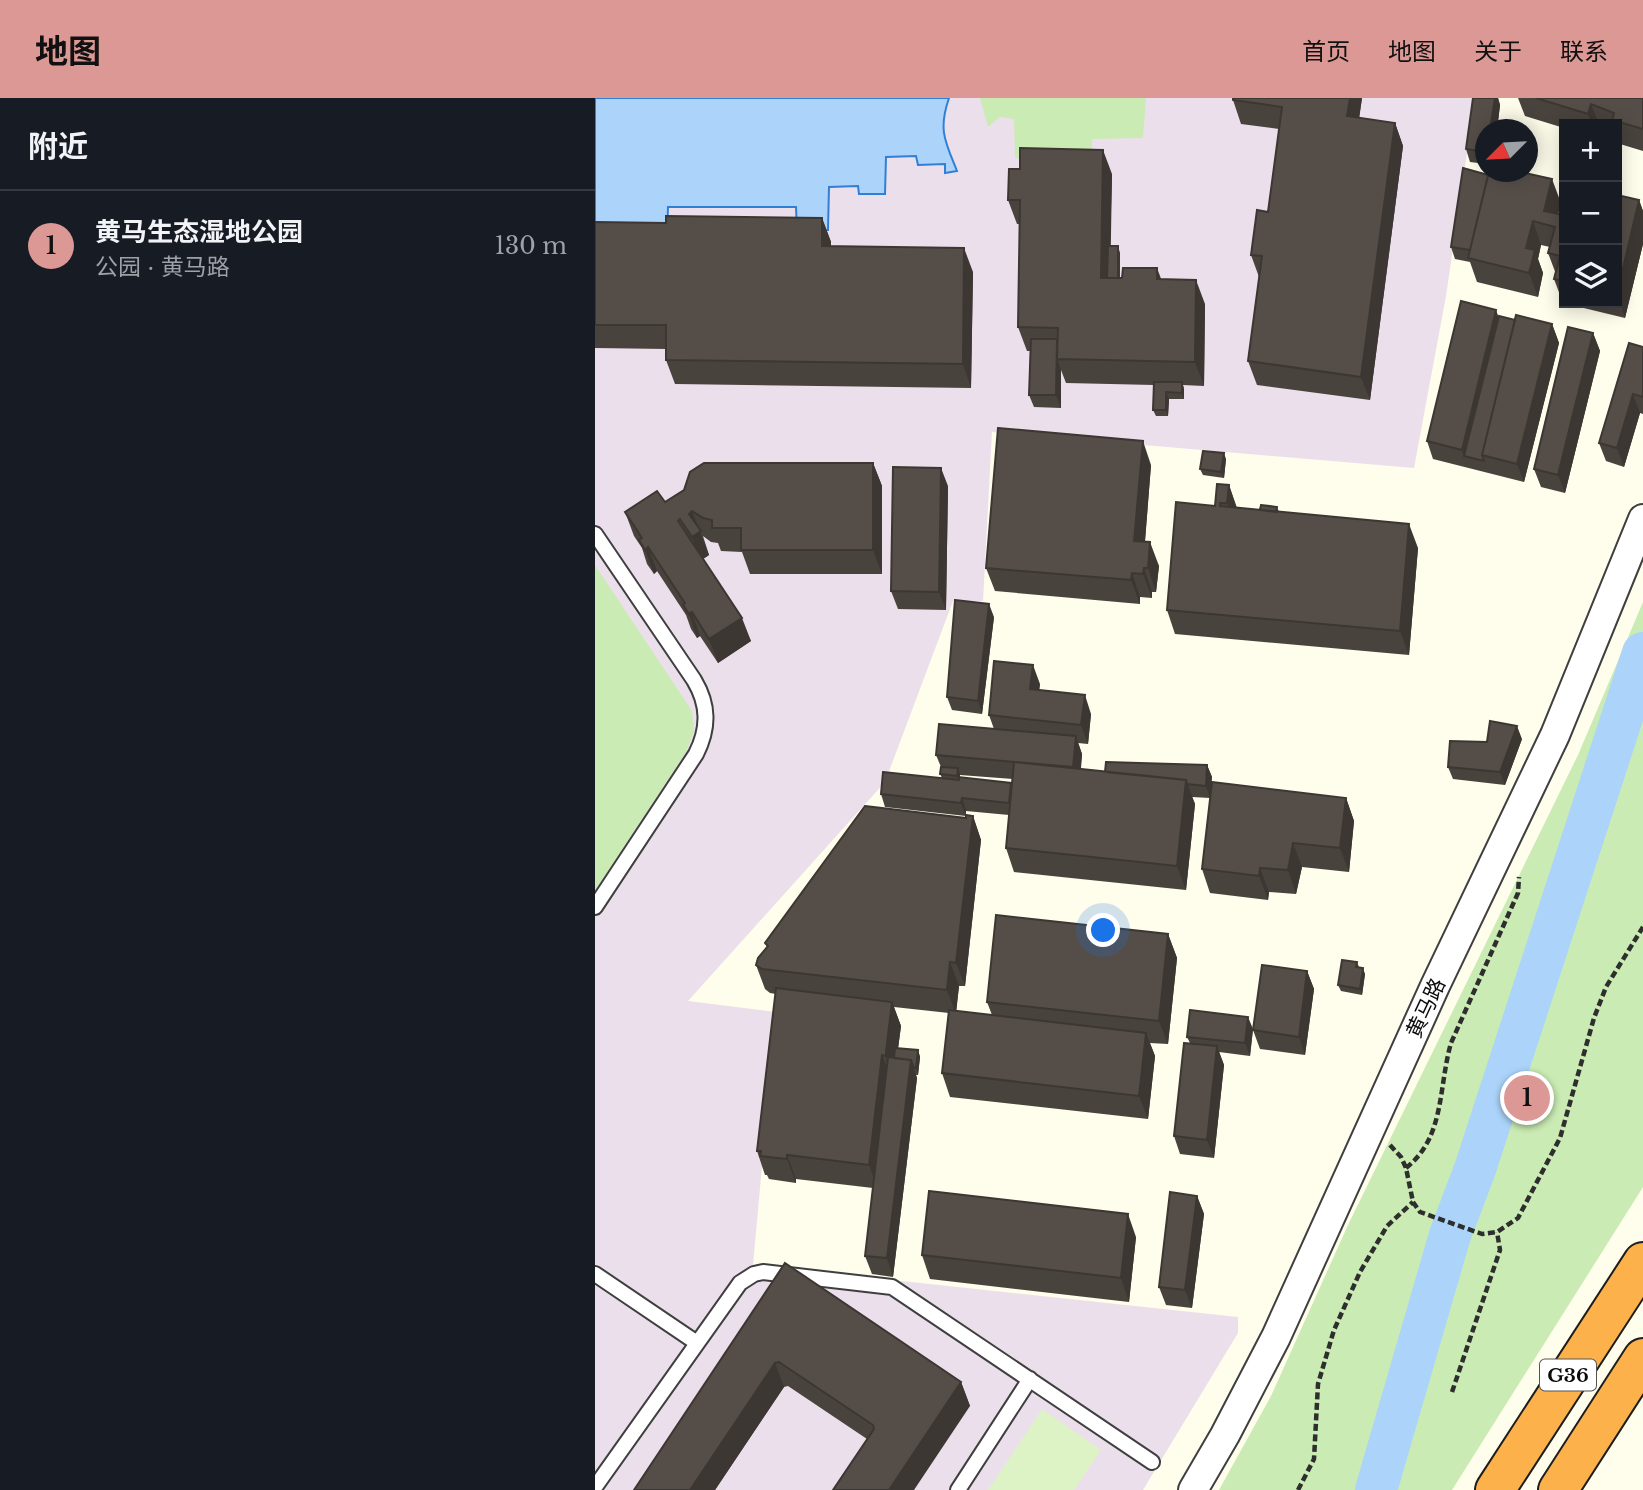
<!DOCTYPE html>
<html lang="zh">
<head>
<meta charset="utf-8">
<style>
  body { margin:0; font-family:"Libre Baskerville","Noto Sans SC",serif; background:#242831; color:#f1f3f6 }
  .controls { position:absolute; right:21px; top:21px; display:grid; overflow:hidden; border-radius:0px; box-shadow:0 4px 18px #0003 }
  .controls button { width:63px; height:63px; display:grid; place-items:center; padding:0; border:0; border-bottom:2px solid #363941; background:#171b24; color:#f1f3f6; font:35px sans-serif }
  .compass { position:absolute; left:880px; top:21px; width:63px; height:63px; border-radius:50%; background:#171b24; box-shadow:0 4px 18px #0003; rotate:246deg }
  .you { position:absolute; left:509px; top:833px; width:24px; height:24px; margin:-18px; border:5px solid #fff; border-radius:50%; background:#1a73e8; box-shadow:0 0 0 10px #1a73e833 }
  .badge { display:grid; place-items:center; width:46px; height:46px; border-radius:50%; background:#dc9894; color:#111; font-size:23px; font-weight:700 }
  .pin { position:absolute; translate:-50% -50%; border:4px solid #fff; box-shadow:0 2px 7px #0006 }
  .list { margin:0; padding:0; list-style:none }
  h2 { display:flex; justify-content:space-between; align-items:center; height:91px; margin:0; padding:0 28px; font-size:30px }
  h2 small { font-size:23px; font-weight:400; color:#9ea1a6 }
  .list li { display:grid; grid-template-columns:46px 1fr auto; gap:21px; align-items:center; box-sizing:border-box; height:112px; padding:0 28px; border-top:2px solid #363941 }
  .list b { display:block; font-size:26px; white-space:nowrap }
  .list p { margin:0; font-size:23px; white-space:nowrap; color:#9ea1a6 }
  .list em { font-size:23px; font-style:normal; color:#9ea1a6 }
  .icon { flex:none; width:38px; height:38px; fill:none; stroke:currentColor; stroke-width:2; stroke-linecap:round; stroke-linejoin:round }
  .map { position:relative; flex:none; width:1048px; height:1392px; overflow:hidden }
  header { display:flex; align-items:center; gap:42px; box-sizing:border-box; height:98px; padding:0 35px; background:#dc9894; color:#111 }
  header strong { font-size:33px }
  nav { display:flex; gap:38px; margin-inline-start:auto; font-size:24px }
  main { display:flex }
  aside { flex:1; background:#171b24 }
  .map>svg:first-child { display:block }
</style>
</head>
<body>
<header>
<strong>地图</strong>
<nav><a>首页</a><a>地图</a><a>关于</a><a>联系</a></nav>
</header>
<main>
<aside>
<h2>附近<small></small></h2>
<ul class="list">
<li><span class="badge">1</span><div><b>黄马生态湿地公园</b><p>公园 · 黄马路</p></div><em>130 m</em></li>
</ul>
</aside>
<div class="map">
<svg width="1048" height="1392" viewBox="0 0 1048 1392">
  <rect width="100%" height="100%" fill="#fffdeb"/>
  <path fill="#ecdfec" d="M0 0H880L851 198 819 370 397 334 388 503H358L290 684 93 903 181 914 158 1167 643 1219V1235L548 1392H0Z"/>
  <path fill="#caebb3" d="M385 0H551L548 40 497 41V72L420 60 419 21 405 19 393 29Z
    M0 467 97 613 99 633 91 654 0 793Z
    M1048 504V1089L857 1392H624L676 1298 753 1127 983 657Z"/>
  <path fill="#ddf2c5" d="M447 1311 506 1352 479 1392H393Z"/>
  <path fill="#acd4fa" stroke="#2f80d5" stroke-width="2" d="M0 0H354C343 32 350 43 362 73L350 75V66L323 67 321 58 291 59 290 96H264L263 88 234 89 233 132 202 133 201 109H73L72 136 0 139Z"/>
  <g fill="none" stroke-linecap="round" stroke-linejoin="round">
    <path stroke="#acd4fa" stroke-width="42" d="M781 1392 855 1137 880 1071 1048 555"/>
    <defs>
      <path id="lane" d="M0 436 99 582C114 607 114 630 101 656L0 809
        M0 1176 102 1245
        M0 1389 145 1185 159 1176 168 1174 297 1189 557 1364
        M363 1392 435 1281"/>
      <path id="street" d="M598 1392 630 1337 681 1239 840 888 960 637 1048 421"/>
      <path id="highway" d="M900 1392 1048 1164
        M963 1392 1048 1260"/>
    </defs>
    <use href="#lane" stroke="#3f3f3f" stroke-width="18"/>
    <use href="#street" stroke="#3f3f3f" stroke-width="32"/>
    <use href="#highway" stroke="#1d1d1d" stroke-width="42"/>
    <path stroke="#2e2e2e" stroke-width="4.5" stroke-dasharray="7 3.5" stroke-linecap="butt" d="M795 1047 806 1059 811 1070 818 1104 825 1114 887 1136 902 1134 923 1120 965 1040 999 920 1011 889 1048 829
      M811 1070C850 1039 843 991 856 945L923 795 924 779
      M857 1294 905 1152 902 1134
      M703 1392 719 1361 723 1286 739 1232 765 1174 792 1128 818 1104"/>
    <use href="#lane" stroke="#fff" stroke-width="14"/>
    <use href="#street" stroke="#fff" stroke-width="28"/>
    <use href="#highway" stroke="#fdb14b" stroke-width="38"/>
  </g>
  <path fill="#49433e" fill-rule="evenodd" d="M638 0H767L764 20 800 25 808 48 775 302 662 287 653 263 664 179 656 157 673 114 684 31 646 26 638 2Z
    M878 0H903L905 7 902 32H891V66L875 64 871 51Z
    M923 0H1048V53L1025 46 1022 36V26H969V30L930 18Z
    M517 76 515 148 525 155V180L566 181 610 206 609 288 588 287 589 291V301H574L573 318H561L558 312 559 287 471 285 466 272V310L439 309 434 297 435 253H432L423 229 425 126H422L413 102Z
    M1022 97 1044 102 1048 113V146L1030 220 968 205 959 181 961 176 953 155 955 149 946 147 943 161 948 175 943 199 882 184 875 164 860 161 856 149 966 105 963 116 969 117V205H1022Z
    M227 120 236 144V148L378 174 376 290 80 286 71 262V251L0 250V124L71 125Z
    M904 218 920 222 957 226 964 245 929 384 838 361 832 343Z
    M998 235 1005 253 970 395 946 389 939 371Z
    M1048 249V316L1045 315 1029 369 1011 363 1004 345Z
    M631 361 629 380 608 377 605 371Z
    M278 365 287 388V476H155L147 454 126 453 123 445 116 444 108 438 114 457 108 461 156 543 123 565 105 538 102 540 96 531 91 517 62 473 59 476 52 466 47 450 39 438 30 414 70 404Z
    M556 367 550 444 564 468 561 494H557V500L545 499V506L400 493 391 470Z
    M634 387 642 410 665 412 682 409 684 414 823 450 814 557 580 536 572 512 620 408Z
    M353 388 351 512 303 511 296 493Z
    M399 519 387 616 357 612 352 599Z
    M445 586 444 592 496 616 493 646 483 645 487 656 486 671 510 674 612 667 617 679 616 687 751 700 759 723 754 774 707 769 701 796 674 794 673 802 615 795 607 771 615 700 597 699 600 706 591 792 419 774 411 750 414 717 371 713V718L290 709 286 696 347 680 345 676 346 669 341 657 399 631 394 617ZM365 677 418 681 417 687 365 679Z
    M927 641 910 687 858 681 853 669Z
    M378 718 386 742 370 888H364L361 913 397 917 392 904 573 836 582 860 573 946 555 945 560 958 553 1021 355 999 347 975 354 915 299 909 306 928 303 950 323 952 325 959 323 977H321L322 980 298 1179 277 1176 270 1158 278 1090 201 1081V1085L174 1081 172 1077H170L162 1053 181 896 175 895 170 891 161 867 172 849 170 845 371 720Z
    M762 864 764 869 770 876 767 897 746 893 743 887Z
    M712 873 719 891 710 957 665 951 658 932Z
    M658 931 655 958 624 954 629 967 619 1060 585 1056 579 1038 595 945 592 939Z
    M602 1098 609 1116 597 1210 571 1207 564 1189Z
    M541 1139 534 1204 335 1181 327 1157Z
    M190 1165 366 1284 375 1308 272 1341 193 1288 189 1289 120 1392H39Z"/>
  <path fill="#3c3732" d="M755 0H767L761 42 752 18Z
    M900 0H903L905 7 902 32H895Z
    M996 6 1004 26H997L993 16Z
    M800 25 808 48 775 302 766 279Z
    M508 52 517 76 515 197 506 180Z
    M957 81 966 105 960 129 949 113Z
    M1044 102 1048 113V146L1030 220 1022 196Z
    M227 120 236 144V172L227 148Z
    M938 123 946 147 943 161 948 175 943 199 934 175 931 150Z
    M523 148 525 155 524 204 522 198Z
    M369 150 378 174 376 290 368 266Z
    M562 170 571 194 562 181Z
    M601 182 610 206 609 288 600 264Z
    M901 212 908 231 869 358 867 352Z
    M957 226 964 245 929 384 922 366Z
    M998 235 1005 253 970 395 963 377Z
    M462 241V261L466 272V310L461 297Z
    M587 284 589 291V301L587 295Z
    M571 294 574 301 573 318 571 312Z
    M1038 296 1045 315 1029 369 1022 350Z
    M548 343 556 367 548 467 539 443Z
    M629 355 631 361 629 380 626 374Z
    M278 365 287 388V476L278 452Z
    M346 370 353 388 351 512 344 494Z
    M634 387 642 411 641 429 632 405Z
    M97 413 114 457 105 463 97 439 94 416Z
    M814 426 823 450 814 557 805 533Z
    M555 444 564 468 561 494 553 470Z
    M53 449 62 473 59 476 50 452Z
    M549 470 557 494V500L548 476Z
    M537 475 545 499V506L536 482Z
    M394 506 399 519 387 616 383 603Z
    M97 514 105 538 102 540 94 516Z
    M147 520 156 543 123 565 114 541Z
    M438 567 445 586 442 610 435 591Z
    M490 597 496 616 493 646 486 627Z
    M922 628 927 641 910 687 905 674Z
    M481 638 487 656 484 687 478 669Z
    M612 667 617 679 615 700 611 688Z
    M363 670 365 676 364 684 362 678Z
    M591 682 600 706 591 792 582 768Z
    M367 700 371 713V718L366 705Z
    M751 700 759 723 754 774 745 750Z
    M378 718 386 742 370 888 361 865Z
    M698 745 707 769 701 796 693 772Z
    M665 770 674 794 673 802 664 778Z
    M573 836 582 860 573 946 564 923Z
    M355 864 364 888 361 916 352 892Z
    M768 870 770 876 767 897 765 891Z
    M712 873 719 891 710 957 704 939Z
    M297 904 306 928 299 982 291 958Z
    M653 919 658 931 655 958 650 945Z
    M551 935 560 958 553 1021 544 998Z
    M622 948 629 967 619 1060 612 1042Z
    M323 952 325 959 323 977 321 970Z
    M287 957 296 981 283 1091 274 1067Z
    M316 962 322 980 298 1179 292 1160Z
    M192 1057 201 1081V1085L192 1061Z
    M602 1098 609 1116 597 1210 590 1192Z
    M533 1116 541 1139 534 1204 526 1180Z
    M180 1265 189 1289 120 1392H95Z
    M366 1284 375 1308 319 1392H294Z"/>
  <path fill="#554e48" stroke="#3c3732" stroke-width="2" d="M638 0H755L752 18 800 25 766 279 653 263 667 158 656 157 662 112 673 114 687 9 638 2Z
    M878 0H900L895 32H891V54L871 51Z
    M941 0H1048V31L1017 22 1019 15 996 6 993 16Z
    M425 50 508 52 506 180H527L528 170H562V181L601 182 600 264 462 261 463 230 423 229 425 102H413L414 71H425Z
    M868 70 893 77 875 152 856 149Z
    M894 74H926L957 81 949 113 969 117V183L959 181 965 158 953 155 960 129 938 123 931 150 940 152 934 175 873 160Z
    M1022 97 1044 102 1022 196Z
    M71 118 227 120V148L369 150 368 266 71 262V227H0V124L71 125Z
    M513 148H523V180H512Z
    M866 203 901 212 867 352 832 343Z
    M921 217 957 226 922 366 887 357Z
    M904 218 920 222 887 357 889 363 869 358Z
    M973 229 998 235 963 377 939 371Z
    M436 241H462L461 297H434Z
    M1034 245 1048 249V299L1038 296 1022 350 1004 345Z
    M559 284H587V295L571 294V312H558Z
    M403 330 548 343 539 443 555 444 553 470H549L548 476 537 475 536 482 391 470Z
    M608 353 629 355 626 374 605 371Z
    M109 365H278V452H146V430H117V422L108 420 97 413 94 416 106 433 97 439 85 421 83 423 147 520 114 541 97 514 94 516 88 507 90 505 53 449 50 452 44 442 47 440 30 414 62 393 70 404 89 392 95 374Z
    M298 369 346 370 344 494 296 493Z
    M622 386 634 387 632 405H625V408L814 426 805 533 572 512 581 404 620 408Z
    M666 407 682 409 681 414 665 412Z
    M360 502 394 506 383 603 352 599Z
    M399 563 438 567 435 591 490 597 486 627 394 617Z
    M895 623 922 628 905 674 853 669 855 643 892 644Z
    M344 626 481 638 478 669 341 657Z
    M419 664 591 682 582 768 411 750Z
    M511 664 612 667 611 688 592 686 591 682 510 674Z
    M346 669 363 670 362 678 345 676Z
    M288 674 364 682V679L416 685 414 705 367 700 366 705 286 696Z
    M617 684 751 700 745 750 698 745 693 772 665 770 664 778 607 771Z
    M270 708 371 720V717L378 718 361 865 355 864 352 892 167 871 161 867 163 860 173 848 170 845Z
    M401 817 573 836 564 923 392 904Z
    M747 862 762 864 761 869 768 870 765 891 743 887Z
    M667 867 712 873 704 939 658 932Z
    M181 890 297 904 291 954V958L287 957 274 1067 192 1057V1061L165 1058 166 1053H162Z
    M354 912 551 935 544 998 347 975Z
    M595 912 653 919 650 945 592 939Z
    M589 945 622 948 612 1042 579 1038Z
    M300 950 323 952 321 970H319L316 962 299 960Z
    M293 959 316 962 292 1160 270 1158Z
    M334 1093 533 1116 526 1180 327 1157Z
    M575 1094 602 1098 590 1192 564 1189Z
    M190 1165 366 1284 294 1392H238L279 1331 278 1327 184 1264 180 1265 95 1392H39Z"/>
  <g text-anchor="middle" dominant-baseline="central" stroke-width="7" stroke-linejoin="round" paint-order="stroke">
    <rect fill="#fff" stroke="#555" stroke-width="2" x="945" y="1261.5" width="56" height="31" rx="5"/>
    <g font-size="19" font-weight="bold" fill="#0c0c0c">
      <text x="973" y="1277">G36</text>
    </g>
    <g font-size="21" fill="#0c0c0c" stroke="#fff">
      <text transform="translate(831 910) rotate(-65)">黄马路</text>
    </g>
  </g>
</svg>
<div class="controls">
<button>+</button>
<button>−</button>
<button><svg class="icon" aria-label="layers" viewBox="0 0 24 24"><path d="M12 4l9 5-9 5-9-5zM3 14l9 5 9-5"/></svg></button>
</div>
<svg class="compass" viewBox="-18 -18 36 36"><path d="M0-13l5 13h-10z" fill="#e53935"/><path d="M0 13l5-13h-10z" fill="#9ea1a6"/></svg>
<div class="you"></div>
<div class="pin badge" style="left:932px;top:1000px">1</div>
</div>
</main>
</body>
</html>
